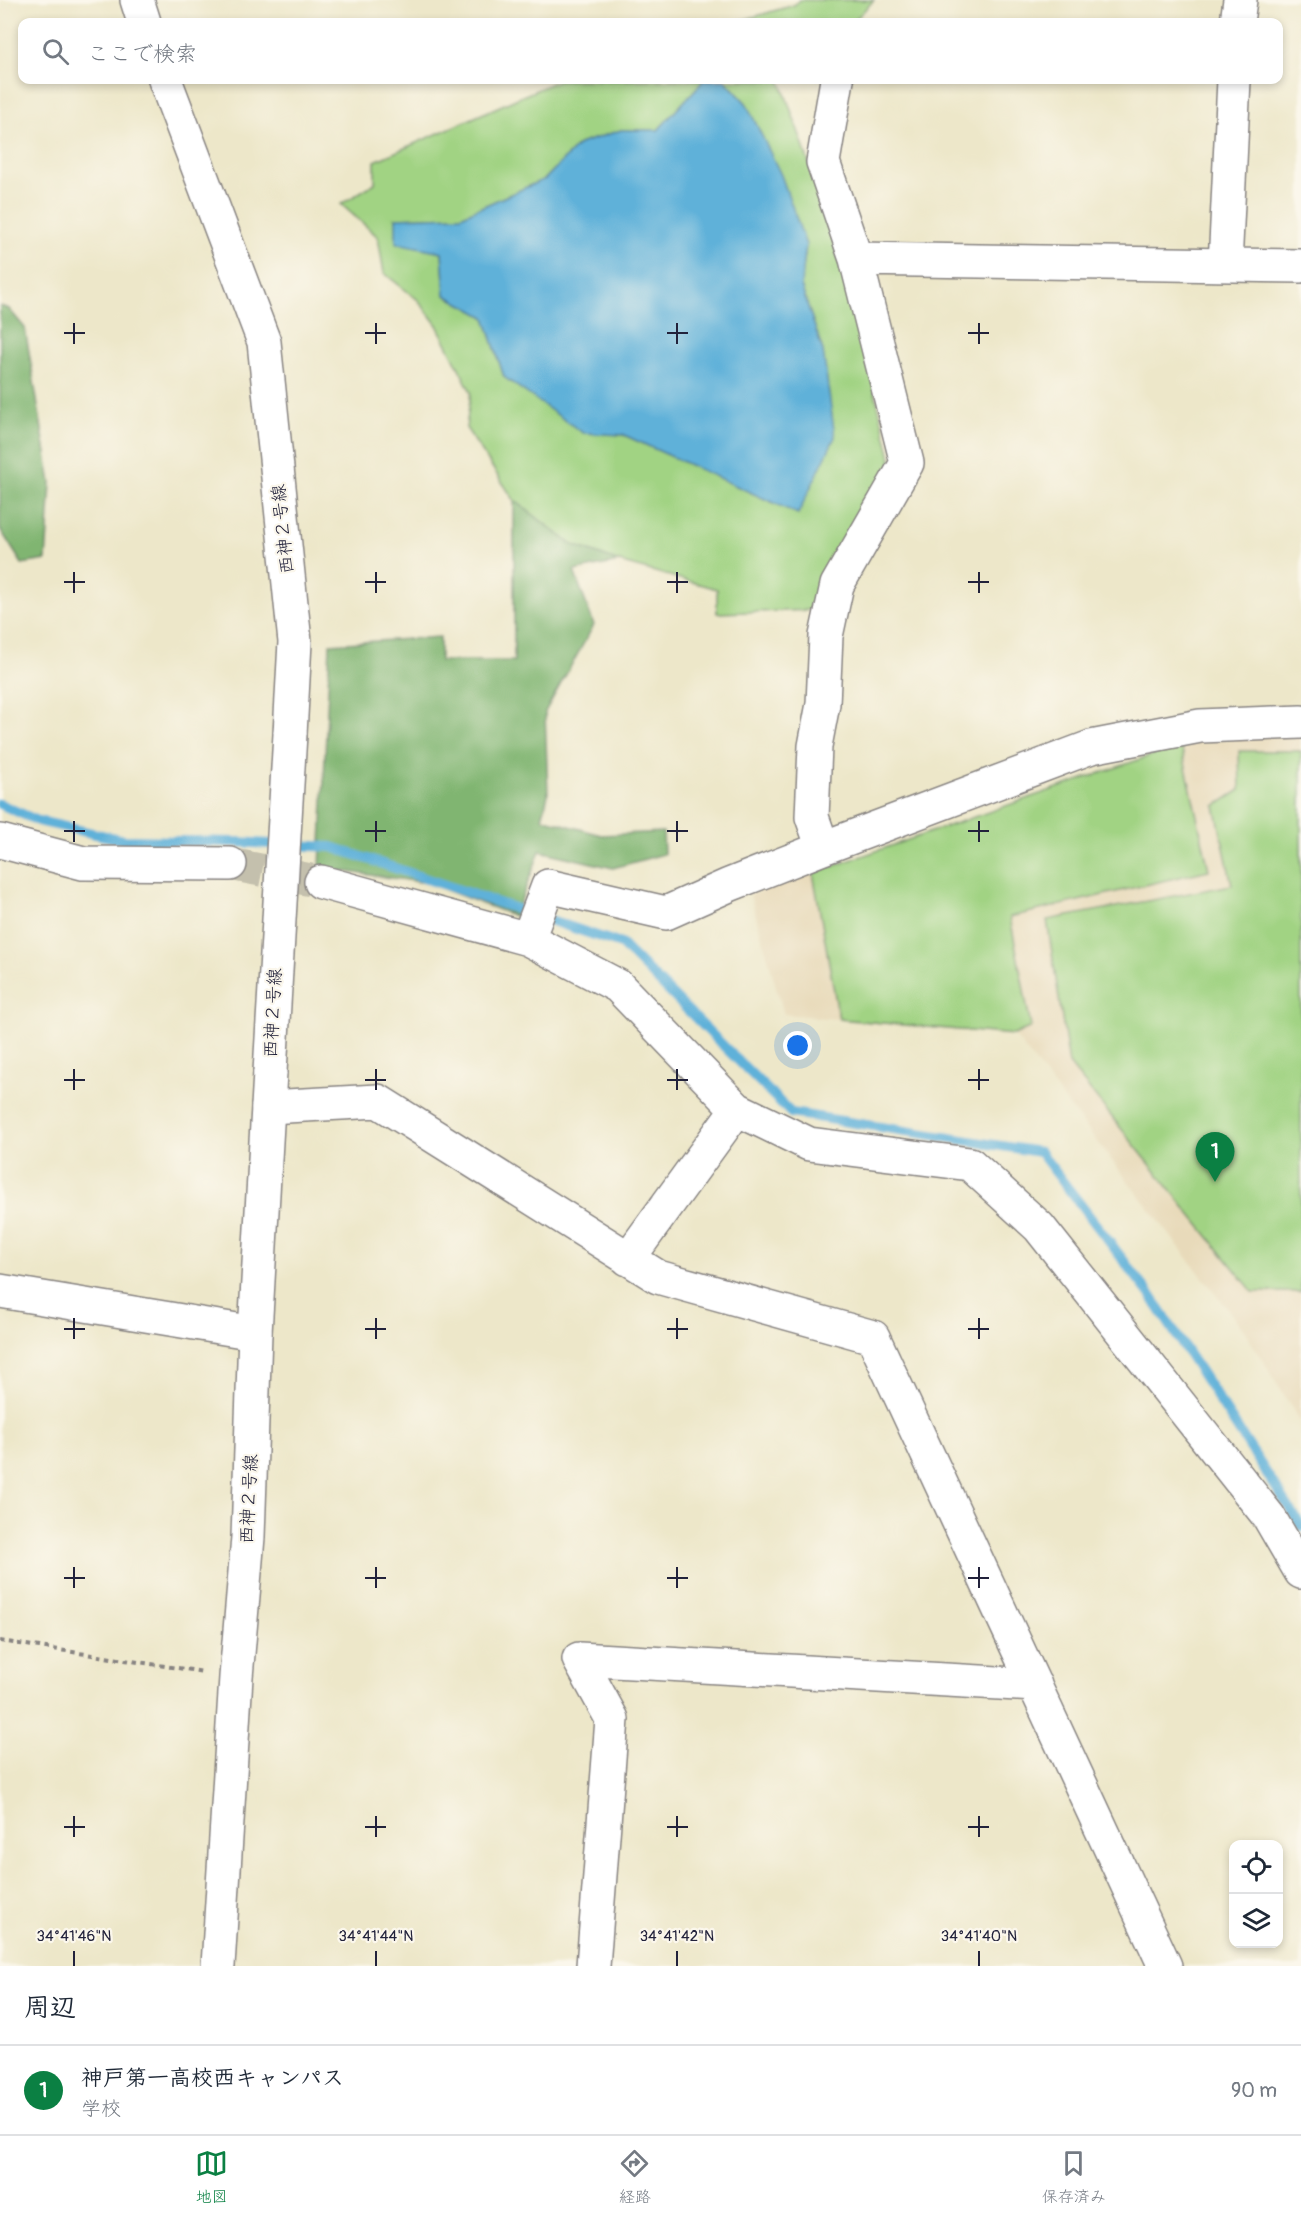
<!DOCTYPE html>
<html lang="ja">
<head>
<meta charset="utf-8">
<style>
  body { margin:0; font-family:Pangolin,"Klee One",sans-serif; background:#f6f6f7; color:#1f2937 }
  .controls { position:absolute; right:18px; bottom:18px; display:grid; overflow:hidden; border-radius:12px; box-shadow:0 3px 9px #0003 }
  .controls button { width:54px; height:54px; display:grid; place-items:center; padding:0; border:0; border-bottom:2px solid #e0e1e3; background:#fff; color:#1f2937; font:30px sans-serif }
  .you { position:absolute; left:798px; top:1046px; width:21px; height:21px; margin:-15px; border:4px solid #fff; border-radius:50%; background:#1a73e8; box-shadow:0 0 0 9px #1a73e833 }
  .badge { display:grid; place-items:center; width:39px; height:39px; border-radius:50%; background:#0b8043; color:#fff; font-size:20px; font-weight:700 }
  .pin { position:absolute; translate:-50% -50px; filter:drop-shadow(0 2px 3px #0008) }
  .pin::after { content:''; position:absolute; top:32px; width:21px; height:18px; background:inherit; clip-path:polygon(0 0,100% 0,50% 100%) }
  .list { margin:0; padding:0; list-style:none }
  h2 { display:flex; justify-content:space-between; align-items:center; height:78px; margin:0; padding:0 24px; font-size:26px }
  h2 small { font-size:20px; font-weight:400; color:#747a83 }
  .list li { display:grid; grid-template-columns:39px 1fr auto; gap:18px; align-items:center; box-sizing:border-box; height:90px; padding:0 24px; border-top:2px solid #e0e1e3 }
  .list b { display:block; font-size:22px; white-space:nowrap }
  .list p { margin:0; font-size:20px; white-space:nowrap; color:#747a83 }
  .list em { font-size:20px; font-style:normal; color:#747a83 }
  .icon { flex:none; width:33px; height:33px; fill:none; stroke:currentColor; stroke-width:2; stroke-linecap:round; stroke-linejoin:round }
  .map { position:relative; flex:none; width:1301px; height:1966px; overflow:hidden }
  .search { position:absolute; background:#fff; box-shadow:0 3px 9px #0003; left:18px; right:18px; top:18px; height:66px; display:flex; align-items:center; gap:15px; box-sizing:border-box; padding:0 21px; border-radius:12px; color:#747a83; font-size:22px }
  .sheet { height:168px; background:#fff }
  nav { display:flex; justify-content:space-around; align-items:center; box-sizing:border-box; height:84px; border-top:2px solid #e0e1e3; background:#fff; font-size:16px; color:#747a83 }
  nav a { display:grid; justify-items:center; gap:3px }
  nav .on { color:#0b8043 }
  .map>svg:first-child { display:block }
</style>
</head>
<body>
<div class="map">
<svg width="1301" height="1966" viewBox="0 0 1301 1966">
  <rect width="100%" height="100%" fill="#fbf7ec"/>
  <filter id="ink" filterUnits="userSpaceOnUse"><feTurbulence type="fractalNoise" baseFrequency=".0167" numOctaves="2"/><feDisplacementMap in="SourceGraphic" scale="12" xChannelSelector="R" yChannelSelector="G"/><feConvolveMatrix kernelMatrix="1 2 1 2 8 2 1 2 1" color-interpolation-filters="sRGB"/></filter>
  <filter id="wash" filterUnits="userSpaceOnUse"><feTurbulence type="fractalNoise" baseFrequency=".008" numOctaves="4" result="noise"/><feDisplacementMap in="SourceGraphic" scale="24" xChannelSelector="R" yChannelSelector="G"/><feGaussianBlur stdDeviation="1.35" result="paint"/><feColorMatrix in="noise" values="0 0 0 0 0 0 0 0 0 0 0 0 0 0 0 0 0 1.4 0 .05"/><feComposite in="paint" operator="in"/></filter>
  <g filter="url(#wash)">
    <rect width="100%" height="100%" fill="#ede7c9"/>
    <path fill="#e8daba" d="M1265 736 1301 737V1423L1244 1330 1014 1035 784 1014 750 895 1181 745Z"/>
    <path fill="#a1d383" stroke="#627a5f" stroke-width="1.5" d="M800 0H874L853 22H736L794 5Z
      M559 80H704L658 130H621L579 144 545 179 461 216 396 218 442 252 445 295 485 317 504 377 583 432 624 435 798 514 823 351 801 286 806 245 746 103 725 80H780C826 204 861 332 892 462L815 610 717 613V589L619 562 571 544 514 500 466 428 471 392 437 325 418 300 384 273 378 237 341 204 375 183V161Z
      M1181 745 1209 870 1010 917 1031 1027 1014 1035 839 1019 813 873Z
      M1239 751H1301V1292H1253L1069 1064 1047 920 1232 885 1215 806 1240 790Z"/>
    <path fill="#80b571" stroke="#516c56" stroke-width="1.5" d="M0 306 9 309 25 328 51 483 46 560 22 564 0 529Z
      M514 500 571 544 619 562 574 571 594 625 545 712 548 795 542 818 601 835 663 832 664 854 613 868 540 851 515 916 428 883 320 868 330 644 440 637V661H514Z"/>
    <path fill="#5eb1d9" stroke="#406a8a" stroke-width="1.5" d="M704 80H725L746 103 781 175 806 245 801 286 823 351 835 437 798 514 624 435 583 433 504 377 485 317 445 295 442 252 396 243V218L461 216 545 179 579 144 621 130H658Z"/>
    <g fill="none" stroke-linecap="round" stroke-linejoin="round">
      <path stroke="#5eb1d9" stroke-width="10" d="M0 804 38 821 123 840 234 842 332 847 621 944 791 1113 1040 1152 1151 1296 1301 1526"/>
    </g>
  </g>
  <g filter="url(#ink)">
    <g fill="none" stroke-linecap="round" stroke-linejoin="round">
      <path stroke="#c4c0ad" stroke-width="33" stroke-dasharray="33 16" stroke-linecap="butt" d="M230 864 321 882"/>
      <defs>
        <path id="street" d="M1237 22 1240 0
          M856 259 1301 266
          M1225 265 1234 80
          M0 841 83 863 230 864
          M823 848 812 817 815 746 823 704 826 636 837 585 907 463 856 259 823 162 837 80
          M321 882 528 939 548 886 666 913 729 885 823 848 1091 747 1200 726 1301 722
          M528 939 618 986 737 1109 809 1144 970 1164 1039 1227 1269 1517 1301 1572
          M268 1107 378 1101 658 1277 873 1337 1165 1966
          M628 1259 737 1109
          M0 1291 255 1333
          M593 1966 612 1719 579 1659 1035 1685"/>
        <path id="secondary" d="M137 0 144 22
          M165 80 264 342 295 642 290 734
          M218 1966 236 1677 248 1537 255 1333 270 1072"/>
      </defs>
      <use href="#street" stroke="#888482" stroke-width="36"/>
      <use href="#secondary" stroke="#888482" stroke-width="36"/>
      <path stroke="#888482" stroke-width="4" stroke-dasharray="4.5 4.5" stroke-linecap="butt" d="M0 1641 204 1672"/>
      <use href="#street" stroke="#fff" stroke-width="33"/>
      <use href="#secondary" stroke="#fff" stroke-width="33"/>
      <defs>
        <path id="secondary-bridge" d="M270 1072 290 734"/>
      </defs>
      <use href="#secondary-bridge" stroke="#888482" stroke-width="36" stroke-linecap="butt"/>
      <use href="#secondary-bridge" stroke="#fff" stroke-width="33"/>
    </g>
  </g>
  <path fill="none" stroke="#22223b" stroke-width="2" d="M74 323V344M376 323V344M677 323V344M979 323V344M64 333H85M365 333H386M667 333H688M968 333H989M74 572V593M376 572V593M677 572V593M979 572V593M64 582H85M365 582H386M667 582H688M968 582H989M74 821V842M376 821V842M677 821V842M979 821V842M64 831H85M365 831H386M667 831H688M968 831H989M74 1069V1090M376 1069V1090M677 1069V1090M979 1069V1090M64 1080H85M365 1080H386M667 1080H688M968 1080H989M74 1318V1339M376 1318V1339M677 1318V1339M979 1318V1339M64 1329H85M365 1329H386M667 1329H688M968 1329H989M74 1567V1588M376 1567V1588M677 1567V1588M979 1567V1588M64 1578H85M365 1578H386M667 1578H688M968 1578H989M74 1816V1837M376 1816V1837M677 1816V1837M979 1816V1837M64 1827H85M365 1827H386M667 1827H688M968 1827H989M74 1951V1966M376 1951V1966M677 1951V1966M979 1951V1966"/>
  <g text-anchor="middle" dominant-baseline="central" stroke-width="4.5" stroke-linejoin="round" paint-order="stroke">
    <g font-size="18" fill="#22223b" stroke="#fbf7ec">
      <text transform="translate(283 529) rotate(-96)">西神２号線</text>
      <text transform="translate(273 1013) rotate(-87)">西神２号線</text>
      <text transform="translate(249 1499) rotate(-87)">西神２号線</text>
    </g>
  </g>
  <g font-size="15" text-anchor="middle" fill="#22223b" stroke="#fbf7ec" stroke-width="4.5" stroke-linejoin="round" paint-order="stroke">
    <text x="74" y="1941">34°41'46"N</text>
    <text x="376" y="1941">34°41'44"N</text>
    <text x="677" y="1941">34°41'42"N</text>
    <text x="979" y="1941">34°41'40"N</text>
  </g>
</svg>
<div class="controls">
<button><svg class="icon" aria-label="locate" viewBox="0 0 24 24"><circle cx="12" cy="12" r="6"/><path d="M12 2v4M12 18v4M2 12h4M18 12h4"/></svg></button>
<button><svg class="icon" aria-label="layers" viewBox="0 0 24 24"><path d="M12 4l9 5-9 5-9-5zM3 14l9 5 9-5"/></svg></button>
</div>
<div class="you"></div>
<div class="pin badge" style="left:1215px;top:1182px">1</div>
<div class="search"><svg class="icon" aria-label="search" viewBox="0 0 24 24"><circle cx="10" cy="10" r="6"/><path d="M15 15l6 6"/></svg>ここで検索</div>
</div>
<section class="sheet">
<h2>周辺<small></small></h2>
<ul class="list">
<li><span class="badge">1</span><div><b>神戸第一高校西キャンパス</b><p>学校</p></div><em>90 m</em></li>
</ul>
</section>
<nav>
<a class="on"><svg class="icon" aria-label="map" viewBox="0 0 24 24"><path d="M3 6l6-2 6 2 6-2v14l-6 2-6-2-6 2zM9 4v14M15 6v14"/></svg>地図</a>
<a><svg class="icon" aria-label="directions" viewBox="0 0 24 24"><path d="M12 3l9 9-9 9-9-9zM9 14v-3h6M13 9l2 2-2 2"/></svg>経路</a>
<a><svg class="icon" aria-label="saved" viewBox="0 0 24 24"><path d="M7 4h10v16l-5-4-5 4z"/></svg>保存済み</a>
</nav>
</body>
</html>
